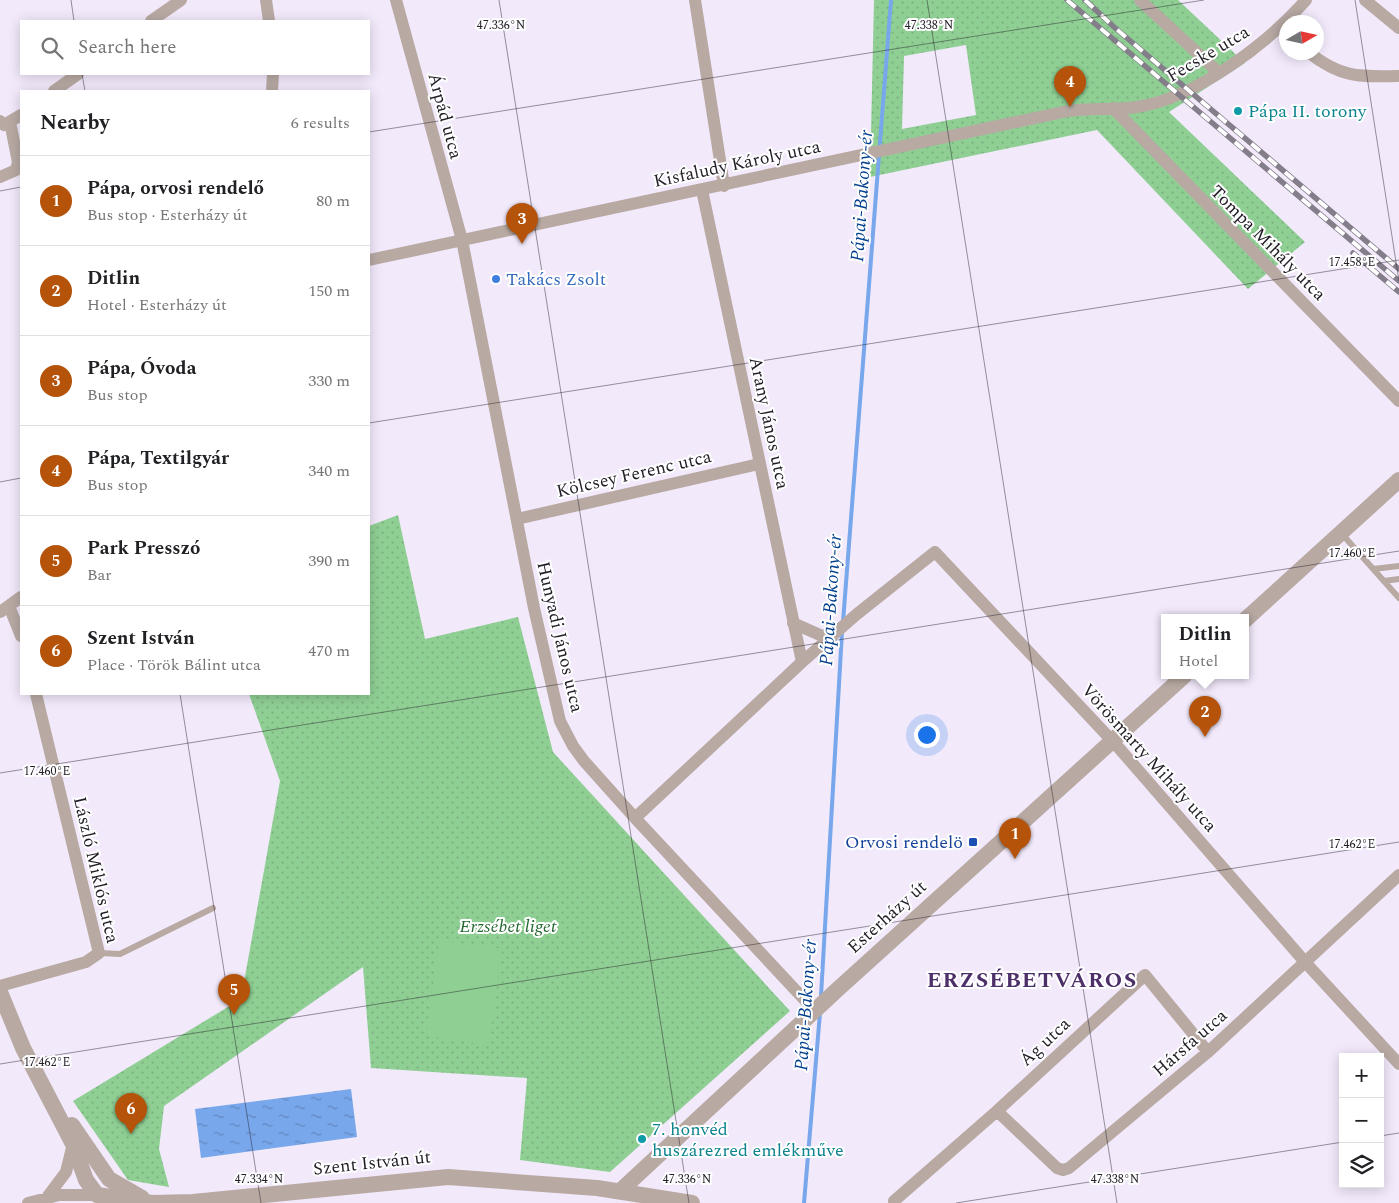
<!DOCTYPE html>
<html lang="en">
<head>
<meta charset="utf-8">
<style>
  body { margin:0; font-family:Spectral,serif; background:#f2f2f2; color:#202124 }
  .controls { position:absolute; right:15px; bottom:15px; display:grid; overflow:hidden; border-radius:0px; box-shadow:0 2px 12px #0003 }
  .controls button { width:45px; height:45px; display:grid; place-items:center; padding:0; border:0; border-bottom:1px solid #e0e0e0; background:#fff; color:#202124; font:25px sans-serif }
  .compass { position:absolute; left:1279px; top:15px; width:45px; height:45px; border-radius:50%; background:#fff; box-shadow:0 2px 12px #0003; rotate:81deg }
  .you { position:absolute; left:926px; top:734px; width:18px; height:18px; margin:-12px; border:4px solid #fff; border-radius:50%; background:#1a73e8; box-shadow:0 0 0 8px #1a73e833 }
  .badge { display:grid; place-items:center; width:32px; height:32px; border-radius:50%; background:#b45309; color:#fff; font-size:16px; font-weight:700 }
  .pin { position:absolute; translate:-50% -41px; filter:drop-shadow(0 1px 2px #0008) }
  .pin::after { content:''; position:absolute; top:26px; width:18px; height:15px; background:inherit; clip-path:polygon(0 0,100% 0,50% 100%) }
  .popup { position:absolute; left:1161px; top:614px; width:88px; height:65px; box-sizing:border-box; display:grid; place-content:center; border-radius:0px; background:#fff; filter:drop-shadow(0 1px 4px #0005); font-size:16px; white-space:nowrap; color:#757577 }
  .popup b { font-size:19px; color:#202124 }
  .popup::after { content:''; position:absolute; left:50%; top:100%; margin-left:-10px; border:10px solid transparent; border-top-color:#fff }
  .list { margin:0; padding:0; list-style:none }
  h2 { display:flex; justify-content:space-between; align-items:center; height:65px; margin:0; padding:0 20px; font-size:21px }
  h2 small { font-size:16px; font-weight:400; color:#757577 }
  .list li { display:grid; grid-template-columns:32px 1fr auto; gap:15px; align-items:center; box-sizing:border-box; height:90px; padding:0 20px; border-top:1px solid #e0e0e0 }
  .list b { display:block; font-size:19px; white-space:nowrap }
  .list p { margin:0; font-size:16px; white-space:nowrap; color:#757577 }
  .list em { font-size:16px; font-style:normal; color:#757577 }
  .icon { flex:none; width:28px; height:28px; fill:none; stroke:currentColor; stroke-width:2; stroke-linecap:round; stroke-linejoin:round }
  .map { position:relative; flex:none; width:1399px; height:1203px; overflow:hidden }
  .search { position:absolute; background:#fff; box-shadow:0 2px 12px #0003; left:20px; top:20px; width:350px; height:55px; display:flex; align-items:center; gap:12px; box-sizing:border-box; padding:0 18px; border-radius:0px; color:#757577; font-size:19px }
  .panel { position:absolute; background:#fff; box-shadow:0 2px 12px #0003; left:20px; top:90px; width:350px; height:605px; border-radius:0px }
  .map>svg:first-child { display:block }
</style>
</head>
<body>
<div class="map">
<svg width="1399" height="1203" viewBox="0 0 1399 1203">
  <defs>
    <pattern id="grass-dots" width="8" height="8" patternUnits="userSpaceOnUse" patternTransform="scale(1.25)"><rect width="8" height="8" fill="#8fcf94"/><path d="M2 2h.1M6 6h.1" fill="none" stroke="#7bb17f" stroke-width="1.8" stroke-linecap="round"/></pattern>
    <pattern id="water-ripples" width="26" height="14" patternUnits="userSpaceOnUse" patternTransform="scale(1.25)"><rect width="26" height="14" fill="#78a7ec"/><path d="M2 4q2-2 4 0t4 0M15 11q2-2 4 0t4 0" fill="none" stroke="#6287bf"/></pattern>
  </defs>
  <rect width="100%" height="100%" fill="#f2e9fb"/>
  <path fill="url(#grass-dots)" fill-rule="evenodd" d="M874 0H1178L1245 63 1169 112 1305 242 1248 289 1097 130 870 177ZM966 45 976 115 902 129 904 56Z
    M398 515 425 639 518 617 553 752 790 1011 610 1172 520 1160 527 1078 371 1068 363 967 164 1106 159 1149 169 1187 128 1180 73 1101 241 999 280 781 249 694H369V526Z"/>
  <path fill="#8fcf94" d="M439 940 502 949 489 1045 426 1036Z"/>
  <path fill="url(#water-ripples)" d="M351 1089 357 1137 201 1158 195 1109Z"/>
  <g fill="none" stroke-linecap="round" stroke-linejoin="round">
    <path stroke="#78a7ec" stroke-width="4" d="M843 622 891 0
      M821 996 842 632
      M804 1203 820 1013"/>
    <path stroke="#b8a9a3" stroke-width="6" d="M1342 534 1399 598
      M1373 569 1399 566
      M1384 581 1399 579
      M99 953 120 954 213 908"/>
    <path stroke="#b8a9a3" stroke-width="12" d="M266 0 269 21
      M396 0 462 240 534 608 560 721 573 746 584 761 635 818 815 1011
      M695 0 724 186
      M1140 0 1218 72
      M1365 0 1399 28
      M151 21 181 0
      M1308 52C1341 78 1359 77 1399 76
      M54 91 78 74
      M272 91 273 74
      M1113 108 1399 401
      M0 121 4 125 21 115
      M0 177 16 170 18 162 10 122
      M702 190 802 662
      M369 260 1068 111C1091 108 1115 110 1137 107 1196 98 1267 44 1306 0
      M517 519 759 464
      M9 606 21 636
      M0 612 21 597
      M793 623 820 635 832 636
      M635 818 802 662 857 614 935 552 1118 747 1305 962 1399 1064
      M0 986 86 962 99 953 36 694
      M997 1111 1057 1168 1063 1170 1069 1168 1208 1052 1399 875
      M48 1196 66 1172 73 1144
      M894 1201 997 1111 1145 975 1208 1052
      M28 1203 59 1195H97"/>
    <path stroke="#b8a9a3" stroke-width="16" d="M1245 620 1399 480
      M0 992 23 1048 73 1144 86 1180 97 1195 152 1203 193 1202 448 1177 597 1188 692 1203
      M72 1125 109 1179 142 1198
      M620 1191 838 989 1184 676"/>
    <defs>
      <path id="rail" d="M1067 0 1399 281
        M1085 0 1114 27 1399 269
        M1353 253 1399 292"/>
    </defs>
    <use href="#rail" stroke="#847d8a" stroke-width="5.5"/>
    <use href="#rail" stroke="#fff" stroke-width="4" stroke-dasharray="11" stroke-linecap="butt"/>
  </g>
  <path fill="none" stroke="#211c26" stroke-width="1" stroke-opacity="0.45" d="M71 0 74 21M499 0 689 1203M927 0 1117 1203M1355 0 1399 281M82 74 85 91M369 132 1204 0M0 191 21 187M369 423 1399 260M0 482 21 478M180 694 261 1203M0 773 1399 551M0 1064 1399 842M1380 1136 1399 1133M956 1203 1343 1142"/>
  <g fill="#0f9aa8" stroke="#fff" stroke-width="2">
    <circle cx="1238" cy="111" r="5"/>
    <circle cx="642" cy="1139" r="5"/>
  </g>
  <circle fill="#3f7fe0" stroke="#fff" stroke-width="2" cx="496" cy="279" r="5"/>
  <rect fill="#1a4fb4" stroke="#fff" stroke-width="2" x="968" y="837" width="10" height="10" rx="2.5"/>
  <g text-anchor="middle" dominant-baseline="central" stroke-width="4" stroke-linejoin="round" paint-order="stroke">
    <g font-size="18" fill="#211c26" stroke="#fff">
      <text transform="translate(1208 54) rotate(-31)">Fecske utca</text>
      <text transform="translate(445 116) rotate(75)">Árpád utca</text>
      <text transform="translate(737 164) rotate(-12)">Kisfaludy Károly utca</text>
      <text transform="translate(1268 243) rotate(45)">Tompa Mihály utca</text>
      <text transform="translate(769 423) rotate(78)">Arany János utca</text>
      <text transform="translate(634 474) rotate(-13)">Kölcsey Ferenc utca</text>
      <text transform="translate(560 637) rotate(77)">Hunyadi János utca</text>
      <text transform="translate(1149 758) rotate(48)">Vörösmarty Mihály utca</text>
      <text transform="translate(96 870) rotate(77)">László Miklós utca</text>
      <text transform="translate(887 917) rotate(-42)">Esterházy út</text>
      <text transform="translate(1045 1042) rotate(-43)">Ág utca</text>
      <text transform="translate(1190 1043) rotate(-41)">Hársfa utca</text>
      <text transform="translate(372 1163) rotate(-6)">Szent István út</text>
    </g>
    <g font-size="18" fill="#0d838f" stroke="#fff" text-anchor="start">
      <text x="1248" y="111">Pápa II. torony</text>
      <text x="652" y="1129">7. honvéd<tspan x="652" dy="21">huszárezred emlékműve</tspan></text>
    </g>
    <g font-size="18" fill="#366cbe" stroke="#fff" text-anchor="start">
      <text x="506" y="279">Takács Zsolt</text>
    </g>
    <g font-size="18" fill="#164399" stroke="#fff" text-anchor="end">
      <text x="963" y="842">Orvosi rendelö</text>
    </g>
    <g font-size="18" font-style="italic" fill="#23682d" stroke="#fff">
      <text x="508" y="926">Erzsébet liget</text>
    </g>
    <g font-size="19" font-style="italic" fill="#003f8d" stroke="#fff">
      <text transform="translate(862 196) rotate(-86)">Pápai-Bakony-ér</text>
      <text transform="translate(831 600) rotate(-86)">Pápai-Bakony-ér</text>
      <text transform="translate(806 1005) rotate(-86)">Pápai-Bakony-ér</text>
    </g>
    <g font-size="22" font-weight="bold" letter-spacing="1" fill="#4d306a" stroke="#fff">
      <text x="1032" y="980">ERZSÉBETVÁROS</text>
    </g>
  </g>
  <g font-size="12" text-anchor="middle" fill="#211c26" stroke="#fff" stroke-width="4" stroke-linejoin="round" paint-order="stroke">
    <text x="501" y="29">47.336°N</text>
    <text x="929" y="29">47.338°N</text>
    <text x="1352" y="266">17.458°E</text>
    <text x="1352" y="557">17.460°E</text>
    <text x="47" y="775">17.460°E</text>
    <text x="1352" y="848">17.462°E</text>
    <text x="47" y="1066">17.462°E</text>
    <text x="259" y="1183">47.334°N</text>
    <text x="687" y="1183">47.336°N</text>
    <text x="1115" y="1183">47.338°N</text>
  </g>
</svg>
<div class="controls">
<button>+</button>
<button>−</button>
<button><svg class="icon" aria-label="layers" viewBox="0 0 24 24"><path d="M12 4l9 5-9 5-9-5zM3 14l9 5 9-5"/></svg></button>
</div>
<svg class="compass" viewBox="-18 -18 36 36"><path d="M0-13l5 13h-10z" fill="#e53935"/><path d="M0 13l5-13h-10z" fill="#757577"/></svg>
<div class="you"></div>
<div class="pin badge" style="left:1015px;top:859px">1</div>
<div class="pin badge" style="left:1205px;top:737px">2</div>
<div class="popup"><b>Ditlin</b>Hotel</div>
<div class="pin badge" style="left:522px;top:244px">3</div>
<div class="pin badge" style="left:1070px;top:107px">4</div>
<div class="pin badge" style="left:234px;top:1015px">5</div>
<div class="pin badge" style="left:131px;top:1134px">6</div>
<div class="search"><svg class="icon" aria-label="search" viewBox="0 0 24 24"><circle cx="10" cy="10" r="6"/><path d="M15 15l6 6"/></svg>Search here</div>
<section class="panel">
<h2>Nearby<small>6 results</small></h2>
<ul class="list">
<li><span class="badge">1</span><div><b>Pápa, orvosi rendelő</b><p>Bus stop · Esterházy út</p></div><em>80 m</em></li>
<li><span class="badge">2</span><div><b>Ditlin</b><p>Hotel · Esterházy út</p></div><em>150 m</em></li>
<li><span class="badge">3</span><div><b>Pápa, Óvoda</b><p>Bus stop</p></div><em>330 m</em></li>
<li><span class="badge">4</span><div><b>Pápa, Textilgyár</b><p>Bus stop</p></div><em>340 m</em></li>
<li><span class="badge">5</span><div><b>Park Presszó</b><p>Bar</p></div><em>390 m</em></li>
<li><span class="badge">6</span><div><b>Szent István</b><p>Place · Török Bálint utca</p></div><em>470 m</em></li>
</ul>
</section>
</div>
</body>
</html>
